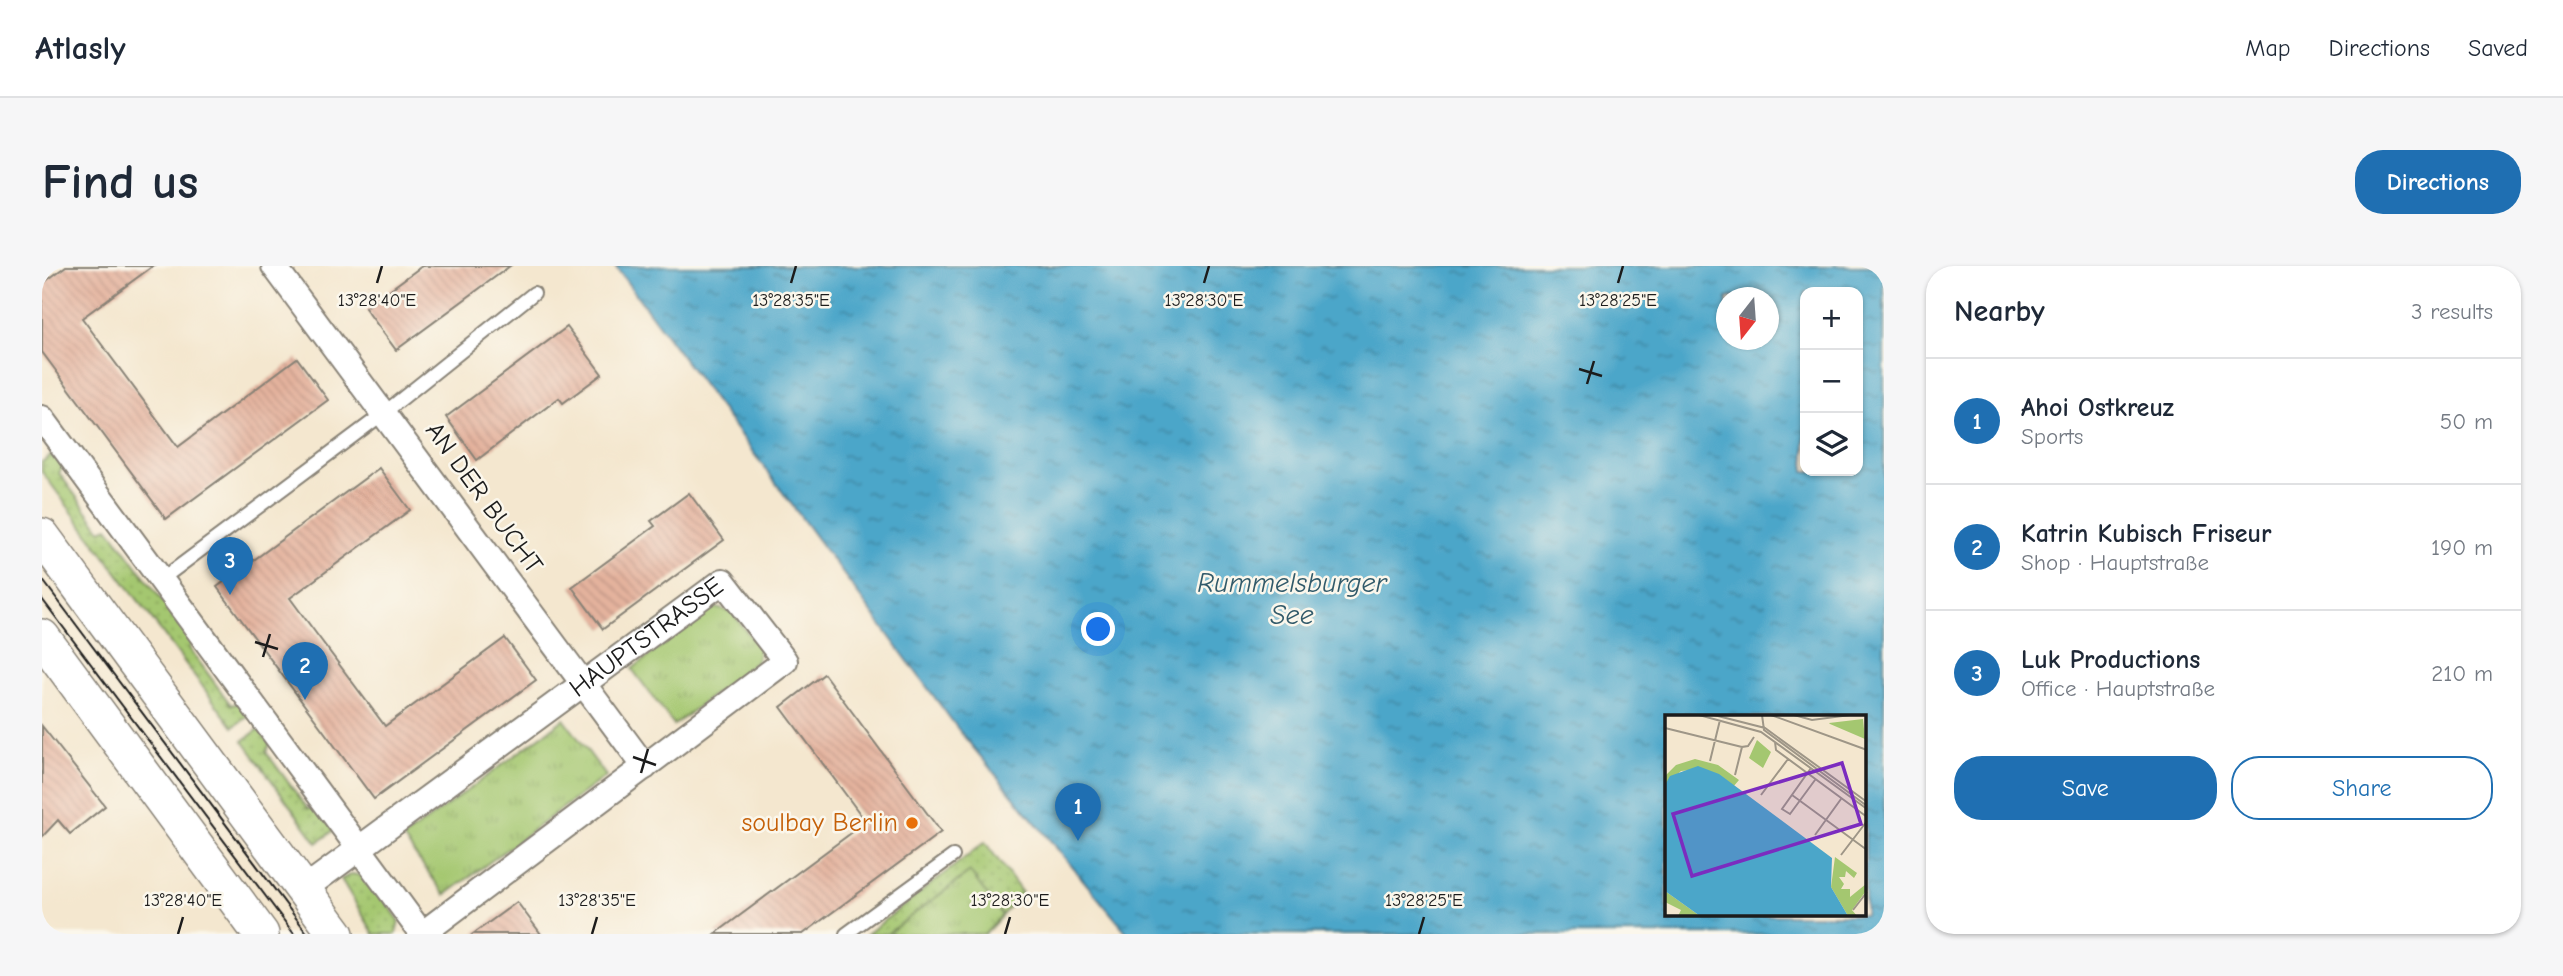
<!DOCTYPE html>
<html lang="en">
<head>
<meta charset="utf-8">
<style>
  body { margin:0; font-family:"Comic Neue",sans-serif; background:#f6f6f7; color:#1f2937 }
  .controls { position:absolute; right:21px; top:21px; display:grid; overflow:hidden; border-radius:14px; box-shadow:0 2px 5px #0004 }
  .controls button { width:63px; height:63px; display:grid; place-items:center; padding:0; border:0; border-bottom:2px solid #e0e1e3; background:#fff; color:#1f2937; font:35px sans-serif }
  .compass { position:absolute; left:1674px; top:21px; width:63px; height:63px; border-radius:50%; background:#fff; box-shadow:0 2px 5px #0004; rotate:197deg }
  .you { position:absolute; left:1057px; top:364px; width:24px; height:24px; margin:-18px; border:5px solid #fff; border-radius:50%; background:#1a73e8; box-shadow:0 0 0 10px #1a73e833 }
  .badge { display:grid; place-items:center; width:46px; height:46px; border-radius:50%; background:#1f6fb2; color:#fff; font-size:23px; font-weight:700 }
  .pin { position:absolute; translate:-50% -58px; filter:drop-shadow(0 2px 4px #0008) }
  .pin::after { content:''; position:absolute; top:37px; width:24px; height:21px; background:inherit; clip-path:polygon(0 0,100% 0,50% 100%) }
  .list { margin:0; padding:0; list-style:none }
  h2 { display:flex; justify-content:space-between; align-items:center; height:91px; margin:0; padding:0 28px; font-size:30px }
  h2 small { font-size:23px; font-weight:400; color:#747a83 }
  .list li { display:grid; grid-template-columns:46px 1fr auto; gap:21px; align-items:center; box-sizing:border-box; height:126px; padding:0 28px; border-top:2px solid #e0e1e3 }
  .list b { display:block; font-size:26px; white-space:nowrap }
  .list p { margin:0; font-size:23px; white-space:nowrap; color:#747a83 }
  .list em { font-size:23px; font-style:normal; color:#747a83 }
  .actions { display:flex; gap:14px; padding:21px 28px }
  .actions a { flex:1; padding:16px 0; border:2px solid #1f6fb2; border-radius:28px; text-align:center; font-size:24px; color:#1f6fb2 }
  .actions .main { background:#1f6fb2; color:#fff }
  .icon { flex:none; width:38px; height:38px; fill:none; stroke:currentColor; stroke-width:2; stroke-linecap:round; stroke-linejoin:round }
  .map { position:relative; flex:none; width:1842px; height:668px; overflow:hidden; border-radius:28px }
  header { display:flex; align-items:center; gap:42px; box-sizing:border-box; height:98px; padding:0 35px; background:#fff; border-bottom:2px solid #e0e1e3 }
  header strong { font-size:33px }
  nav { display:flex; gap:38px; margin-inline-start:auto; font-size:24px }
  .intro { display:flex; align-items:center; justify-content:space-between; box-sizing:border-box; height:168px; padding:0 42px }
  h1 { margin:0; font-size:49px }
  .button { padding:18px 32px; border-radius:28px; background:#1f6fb2; color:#fff; font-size:24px; font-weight:700 }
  main { display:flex; gap:42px; padding:0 42px }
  aside { flex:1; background:#fff; border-radius:28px; box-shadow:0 2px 5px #0004 }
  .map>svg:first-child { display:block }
</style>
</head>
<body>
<header>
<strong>Atlasly</strong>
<nav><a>Map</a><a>Directions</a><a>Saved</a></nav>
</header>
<div class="intro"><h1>Find us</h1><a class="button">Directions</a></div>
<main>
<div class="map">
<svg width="1842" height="668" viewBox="0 0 1842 668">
  <defs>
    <pattern id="grass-dots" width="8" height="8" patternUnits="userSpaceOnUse" patternTransform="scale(1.75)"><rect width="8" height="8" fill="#a4c770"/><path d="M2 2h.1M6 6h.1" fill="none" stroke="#8daa60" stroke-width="1.8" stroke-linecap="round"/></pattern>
    <pattern id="park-tufts" width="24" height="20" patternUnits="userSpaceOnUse" patternTransform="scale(1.75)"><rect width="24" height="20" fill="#a4c770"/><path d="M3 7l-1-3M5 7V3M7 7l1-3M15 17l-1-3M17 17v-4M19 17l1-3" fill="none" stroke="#8daa60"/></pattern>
    <pattern id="water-ripples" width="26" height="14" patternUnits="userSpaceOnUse" patternTransform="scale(1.75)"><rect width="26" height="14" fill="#4ba6c9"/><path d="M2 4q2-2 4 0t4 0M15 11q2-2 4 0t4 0" fill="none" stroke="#3e86a2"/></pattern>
    <pattern id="building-back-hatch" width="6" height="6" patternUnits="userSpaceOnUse" patternTransform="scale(1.75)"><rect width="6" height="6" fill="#e4b29d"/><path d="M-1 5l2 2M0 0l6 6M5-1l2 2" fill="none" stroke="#c39887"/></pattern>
  </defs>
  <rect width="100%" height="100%" fill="#fbf7ec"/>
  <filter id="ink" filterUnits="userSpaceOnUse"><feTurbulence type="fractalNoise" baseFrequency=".0143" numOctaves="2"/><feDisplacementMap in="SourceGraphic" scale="14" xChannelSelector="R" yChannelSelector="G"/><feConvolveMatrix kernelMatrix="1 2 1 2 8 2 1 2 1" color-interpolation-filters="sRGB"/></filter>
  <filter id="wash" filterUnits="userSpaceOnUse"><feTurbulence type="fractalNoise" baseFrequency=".00686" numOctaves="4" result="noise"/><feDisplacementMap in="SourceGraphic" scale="28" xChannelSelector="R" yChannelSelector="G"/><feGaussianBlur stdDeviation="1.57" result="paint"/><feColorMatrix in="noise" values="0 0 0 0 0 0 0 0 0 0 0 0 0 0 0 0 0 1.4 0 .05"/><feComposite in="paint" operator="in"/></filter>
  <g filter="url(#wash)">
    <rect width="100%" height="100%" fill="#f4e7cf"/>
    <path fill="url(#grass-dots)" stroke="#607246" stroke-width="2" d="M12 187 22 200 17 207 59 264 66 261 151 376 147 382 189 439 196 437 207 449 191 461 0 206V196Z
      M217 463 228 478 224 486 266 543 272 540 292 564 275 577 201 475Z
      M943 576 980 627 943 668H825Z
      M311 608 326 611 357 654 354 668H332L299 613Z"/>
    <path fill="url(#park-tufts)" stroke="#607246" stroke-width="2" d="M670 341 690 346 717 382 715 395 632 459 590 403Z
      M522 453 564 510 403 629 361 572Z
      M928 606 960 649 943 668H845Z"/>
    <path fill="url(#water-ripples)" stroke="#346172" stroke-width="2" fill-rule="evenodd" d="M573 0H1842V668H1086L919 467ZM1763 26H1816V205H1763ZM1685 32H1727V74H1685ZM1625 451H1823V649H1625Z"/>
    <g id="blocks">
      <path fill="url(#building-back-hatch)" d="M24 0H111L40 52 136 181 255 92 286 134 124 253 0 86V18Z
        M380 0H468L354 84 323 42Z
        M525 61 560 108 521 137 517 132 435 194 404 151Z
        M337 202 368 244 248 332 273 366 343 460 463 372 494 414 332 533 175 321Z
        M647 227 682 274 561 363 530 321 613 260 609 255Z
        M782 408 899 566 761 668H673L824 556 739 441Z
        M0 460 63 540 28 568 16 554 0 571Z
        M475 636 499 668H431Z"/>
    </g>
  </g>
  <g filter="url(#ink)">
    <use href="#blocks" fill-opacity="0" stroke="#888276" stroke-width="2"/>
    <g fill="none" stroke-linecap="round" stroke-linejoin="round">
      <defs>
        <path id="service" d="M120 313 342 147 492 27
          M804 668 911 590"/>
        <g id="minor">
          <path d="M232 0 603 501"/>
          <path d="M0 152 380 668"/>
          <path id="s1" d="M262 623 681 315 743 395 380 668"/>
        </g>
        <path id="secondary" d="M0 270 294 668
          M0 371 219 668"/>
      </defs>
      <use href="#service" stroke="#888276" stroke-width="16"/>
      <use href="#minor" stroke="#888276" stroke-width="28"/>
      <use href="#secondary" stroke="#888276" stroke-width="38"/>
      <use href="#service" stroke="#fff" stroke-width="12"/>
      <use href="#minor" stroke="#fff" stroke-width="24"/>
      <use href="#secondary" stroke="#fff" stroke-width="35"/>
      <path stroke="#1c1c1c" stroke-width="2" d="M0 313 266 668
        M0 333 252 668"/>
    </g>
  </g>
  <path fill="none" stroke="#1c1c1c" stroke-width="2.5" d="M335 17 340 0M749 17 754 0M1162 17 1167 0M1576 17 1581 0M1537 103 1560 110M1545 118 1552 95M213 376 236 383M221 391 228 368M591 491 614 499M599 507 606 483M136 668 141 651M550 668 555 651M963 668 968 651M1377 668 1382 651"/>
  <circle fill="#e8710a" stroke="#fbf7ec" stroke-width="2.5" cx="870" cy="557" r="7"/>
  <g text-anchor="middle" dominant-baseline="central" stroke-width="5" stroke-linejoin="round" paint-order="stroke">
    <g font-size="26" fill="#1c1c1c" stroke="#fbf7ec">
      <text transform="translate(442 232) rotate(54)">AN DER BUCHT</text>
      <text stroke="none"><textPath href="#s1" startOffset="425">HAUPTSTRASSE</textPath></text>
    </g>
    <g font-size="26" fill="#c56008" stroke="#fbf7ec" text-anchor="end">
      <text x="856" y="557">soulbay Berlin</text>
    </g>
    <g font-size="28" font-style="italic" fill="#315a6a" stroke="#fbf7ec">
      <text x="1250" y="317">Rummelsburger<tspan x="1250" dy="32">See</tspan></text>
    </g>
  </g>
  <g transform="translate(1623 449)">
    <rect width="201" height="201" fill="#f4e7cf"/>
    <path d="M198 4 200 24 165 9 164 8ZM92 25 106 37 98 53 84 43ZM30 44 53 50 74 65 68 72 36 54 16 56 0 70V61L11 50ZM170 142 192 158 189 163 181 156 180 162H174L179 169 176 174H185V182L201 169V176L187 195 192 201H183L166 172ZM0 176 35 201H13L16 195 0 187Z" fill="#a4c770"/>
    <path d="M33 51 54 59 167 143 166 172 183 201H35L0 176V70L5 61Z" fill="#4ba6c9"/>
    <path fill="none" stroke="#9e9687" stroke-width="2" d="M34 0 96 17 202 94M49 0 100 13 202 87M97 0 99 15 202 91M106 0 202 35M129 0 147 5 185 0M0 13 77 32M110 27 111 35 202 102M45 46 55 5M146 53 117 94 125 99 150 65M70 60 77 32 83 31 89 22M96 80 123 44M127 80 202 135M150 120 176 84M176 140 202 106M188 195 202 177"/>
    <path fill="#7b2cbf" fill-opacity="0.15" stroke="#7b2cbf" stroke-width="3.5" d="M177 48 196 109 27 161 8 99Z"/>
    <rect width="201" height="201" fill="none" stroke="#1c1c1c" stroke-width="3.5"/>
  </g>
  <g font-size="18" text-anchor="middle" fill="#1c1c1c" stroke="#fbf7ec" stroke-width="5" stroke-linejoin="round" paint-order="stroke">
    <text x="335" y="40">13°28'40"E</text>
    <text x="749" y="40">13°28'35"E</text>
    <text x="1162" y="40">13°28'30"E</text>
    <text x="1576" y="40">13°28'25"E</text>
    <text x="141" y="640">13°28'40"E</text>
    <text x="555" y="640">13°28'35"E</text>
    <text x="968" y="640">13°28'30"E</text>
    <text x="1382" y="640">13°28'25"E</text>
  </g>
</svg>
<div class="controls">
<button>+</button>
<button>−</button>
<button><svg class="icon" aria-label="layers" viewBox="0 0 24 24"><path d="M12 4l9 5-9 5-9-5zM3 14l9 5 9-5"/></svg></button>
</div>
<svg class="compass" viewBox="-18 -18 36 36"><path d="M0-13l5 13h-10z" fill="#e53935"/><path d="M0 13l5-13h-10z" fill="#747a83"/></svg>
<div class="you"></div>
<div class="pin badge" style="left:1036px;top:575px">1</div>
<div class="pin badge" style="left:263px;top:434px">2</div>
<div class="pin badge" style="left:188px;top:329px">3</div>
</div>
<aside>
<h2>Nearby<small>3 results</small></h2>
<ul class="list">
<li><span class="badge">1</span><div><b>Ahoi Ostkreuz</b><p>Sports</p></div><em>50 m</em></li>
<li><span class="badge">2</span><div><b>Katrin Kubisch Friseur</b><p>Shop · Hauptstraße</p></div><em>190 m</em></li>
<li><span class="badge">3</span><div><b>Luk Productions</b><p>Office · Hauptstraße</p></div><em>210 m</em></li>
</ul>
<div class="actions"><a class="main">Save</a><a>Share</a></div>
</aside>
</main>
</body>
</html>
